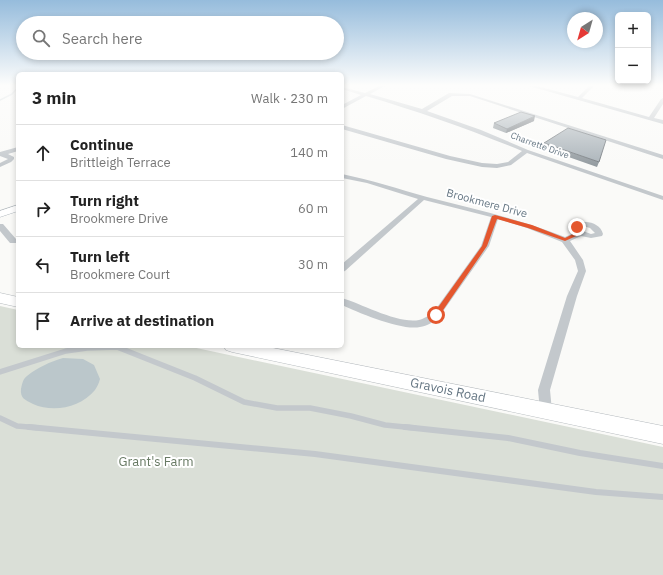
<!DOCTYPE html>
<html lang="en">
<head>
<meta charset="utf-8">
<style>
  body { margin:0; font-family:"IBM Plex Sans",sans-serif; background:#f6f6f6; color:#222 }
  .controls { position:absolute; right:12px; top:12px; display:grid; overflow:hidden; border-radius:6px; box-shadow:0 2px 6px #0003 }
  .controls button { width:36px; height:36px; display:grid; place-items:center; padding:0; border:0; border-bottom:1px solid #e0e0e0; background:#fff; color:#222; font:20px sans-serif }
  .compass { position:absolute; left:567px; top:12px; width:36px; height:36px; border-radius:50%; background:#fff; box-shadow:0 2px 6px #0003; rotate:217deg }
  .stop { position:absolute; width:12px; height:12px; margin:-9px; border:3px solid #e4572e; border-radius:50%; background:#fff }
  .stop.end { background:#e4572e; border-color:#fff; box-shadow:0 1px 4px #0008 }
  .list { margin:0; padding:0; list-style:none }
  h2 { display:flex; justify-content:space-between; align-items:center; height:52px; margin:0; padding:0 16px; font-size:17px }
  h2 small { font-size:13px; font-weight:400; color:#767676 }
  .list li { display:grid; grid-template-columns:26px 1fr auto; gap:12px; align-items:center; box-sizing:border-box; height:56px; padding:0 16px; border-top:1px solid #e0e0e0 }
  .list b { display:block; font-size:15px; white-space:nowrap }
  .list p { margin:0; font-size:13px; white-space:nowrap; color:#767676 }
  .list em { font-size:13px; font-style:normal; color:#767676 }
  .icon { flex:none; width:22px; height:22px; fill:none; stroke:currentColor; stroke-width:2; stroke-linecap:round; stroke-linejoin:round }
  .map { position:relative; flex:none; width:663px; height:575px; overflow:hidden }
  .search { position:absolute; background:#fff; box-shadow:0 2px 6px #0003; left:16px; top:16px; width:328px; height:44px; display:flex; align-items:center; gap:10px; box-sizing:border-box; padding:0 14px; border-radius:22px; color:#767676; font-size:15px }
  .panel { position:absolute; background:#fff; box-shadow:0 2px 6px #0003; left:16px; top:72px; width:328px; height:276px; border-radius:6px }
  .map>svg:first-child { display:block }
</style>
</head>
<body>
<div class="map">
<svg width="663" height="575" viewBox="0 0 663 575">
  <rect width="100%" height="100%" fill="#fafaf8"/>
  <path fill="#dadfd7" d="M0 306 18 310V346H187L663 447V575H0Z"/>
  <path fill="#bbc7cb" d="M63 358 83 359 94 365 100 379C99 383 97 387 95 390 80 408 53 413 33 404 25 400 20 398 21 389 22 384 23 379 27 376 38 367 50 362 63 358Z"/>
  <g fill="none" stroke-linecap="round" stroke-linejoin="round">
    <path stroke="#bbc7cb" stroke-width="1.5" d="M0 100 12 94 18 87"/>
    <defs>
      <path id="secondary" d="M18 205V211L0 217V211Z"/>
      <path id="primary" d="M0 293 18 297V307L0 303Z
        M224 346H263L663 426V444L232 352 226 350Z"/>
    </defs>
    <use href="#secondary" stroke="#b3babf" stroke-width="1"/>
    <use href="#primary" stroke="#b5babe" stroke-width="1"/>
    <path stroke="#c3c8cc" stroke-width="5.5" d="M0 372 66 351 87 348 117 347 195 378 244 402 277 408H310L351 416 385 425 415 428
      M0 418 17 426 40 428"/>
    <path stroke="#c3c8cc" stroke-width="6" d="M29 427 315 454 596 492 663 497
      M405 427 508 438 580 453 663 466"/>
    <path fill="#c3c8cc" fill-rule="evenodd" d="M379 86H385L370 94 422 109 449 93 470 94 663 155V159L470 96H452L427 111 481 130 528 150 663 196V200L527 153 511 165 497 168 482 167 446 159 342 129V125L450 156 482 163 497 164 508 162 522 151C471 130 420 112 366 96L342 109V105L361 95 342 89V87L365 93Z
      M529 86H537L578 97 589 86H594L582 98 649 117 661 99 663 98V104L654 118 663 120V124Z
      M18 147V151L8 154 14 157V159L11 162 0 167V163L8 159 0 156V152Z
      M342 174C371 180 399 189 427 197 474 209 520 219 565 237L576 232 573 227C582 218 600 222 603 234L602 236 591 238 581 236 570 241 583 260 586 271 577 296 550 390 552 411 550 415 546 416 542 415 540 411 538 390 567 296 578 271 575 260 562 242 527 228 498 219 489 246 439 317C434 322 427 326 420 327 402 331 359 313 342 305V298C362 304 398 324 419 320 424 319 429 315 433 313L481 246 491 217 424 200 345 271 342 272V264L418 199 367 183 342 178ZM583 226 590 228 595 233 591 234 583 231 581 228Z
      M0 224H3L16 239 17 241 16 243H10L0 231Z"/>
    <use href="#secondary" fill="#fff" fill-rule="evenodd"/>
    <use href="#primary" fill="#fff" fill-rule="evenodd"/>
  </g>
  <path fill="#929a9f" d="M534 121 506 133 493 128 494 123Z
    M544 143 599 162 597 167 543 148Z"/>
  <path fill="#777d82" d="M535 116 534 121 506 133 507 129Z"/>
  <path fill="#aab3b9" stroke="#777d82" d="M521 112 535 116 507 129 494 123Z
    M568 128 606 140 599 162 544 143Z"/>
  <linearGradient id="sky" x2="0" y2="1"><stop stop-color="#96bcdc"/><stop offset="0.51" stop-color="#fdfdfc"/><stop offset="1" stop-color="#fdfdfc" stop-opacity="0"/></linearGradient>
  <rect width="663" height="167" fill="url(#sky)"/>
  <path fill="#e4572e" d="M495 215 532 225 565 238 577 232 575 226H579L583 233 565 241 528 228 497 219 487 246 439 316H434V313L482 246 492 216Z"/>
  <g text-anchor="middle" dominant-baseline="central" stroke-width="4" stroke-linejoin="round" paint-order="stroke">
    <g font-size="9" fill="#657683" stroke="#fff">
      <text transform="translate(540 145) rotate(20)">Charrette Drive</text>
    </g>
    <g font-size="11" fill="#657683" stroke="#fff">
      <text transform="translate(487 203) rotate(15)">Brookmere Drive</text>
    </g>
    <g font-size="13" fill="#657683" stroke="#fff">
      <text transform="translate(448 390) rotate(12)">Gravois Road</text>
    </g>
    <g font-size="13" fill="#687a64" stroke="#fff">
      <text x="156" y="461">Grant's Farm</text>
    </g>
  </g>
</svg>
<div class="controls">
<button>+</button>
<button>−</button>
</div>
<svg class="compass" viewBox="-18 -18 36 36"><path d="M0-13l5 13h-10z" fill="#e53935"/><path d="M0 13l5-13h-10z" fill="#767676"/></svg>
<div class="stop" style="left:436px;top:315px"></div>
<div class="stop end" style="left:577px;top:227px"></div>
<div class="search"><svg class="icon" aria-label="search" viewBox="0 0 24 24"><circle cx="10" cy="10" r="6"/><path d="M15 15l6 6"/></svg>Search here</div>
<section class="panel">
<h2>3 min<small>Walk · 230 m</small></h2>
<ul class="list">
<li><svg class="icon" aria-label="ahead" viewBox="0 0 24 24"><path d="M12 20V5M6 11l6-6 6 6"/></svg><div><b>Continue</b><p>Brittleigh Terrace</p></div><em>140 m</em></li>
<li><svg class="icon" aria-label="right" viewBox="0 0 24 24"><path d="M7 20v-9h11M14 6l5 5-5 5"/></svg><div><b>Turn right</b><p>Brookmere Drive</p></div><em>60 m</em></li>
<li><svg class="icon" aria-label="left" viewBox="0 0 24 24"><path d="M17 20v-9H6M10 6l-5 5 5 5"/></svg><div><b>Turn left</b><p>Brookmere Court</p></div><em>30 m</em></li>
<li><svg class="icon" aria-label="arrive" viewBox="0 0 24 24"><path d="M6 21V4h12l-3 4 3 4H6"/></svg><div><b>Arrive at destination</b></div></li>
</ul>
</section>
</div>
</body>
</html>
